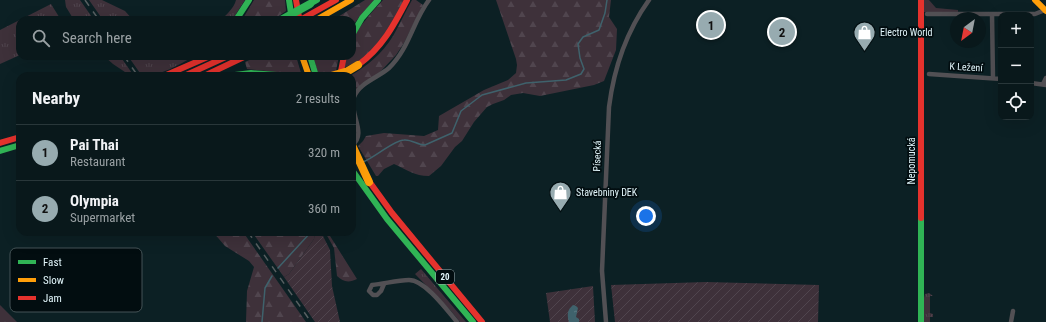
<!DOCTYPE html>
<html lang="en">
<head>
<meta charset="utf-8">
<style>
  body { margin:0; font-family:"Roboto Condensed",sans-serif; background:#172528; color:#f1f3f6 }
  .controls { position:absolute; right:12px; top:12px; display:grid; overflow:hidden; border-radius:8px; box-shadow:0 4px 16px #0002 }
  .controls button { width:36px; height:36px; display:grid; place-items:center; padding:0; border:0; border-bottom:1px solid #29373a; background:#09181b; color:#f1f3f6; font:20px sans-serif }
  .compass { position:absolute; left:950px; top:12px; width:36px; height:36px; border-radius:50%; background:#09181b; box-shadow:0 4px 16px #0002; rotate:212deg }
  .you { position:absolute; left:646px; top:216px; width:14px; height:14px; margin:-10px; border:3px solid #fff; border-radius:50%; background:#1a73e8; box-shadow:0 0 0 6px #1a73e833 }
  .badge { display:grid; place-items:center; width:26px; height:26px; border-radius:50%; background:#97abb0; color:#111; font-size:13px; font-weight:700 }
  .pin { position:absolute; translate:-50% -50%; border:2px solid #fff; box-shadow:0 1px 4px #0006 }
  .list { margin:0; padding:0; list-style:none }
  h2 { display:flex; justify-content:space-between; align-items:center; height:52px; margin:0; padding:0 16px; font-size:17px }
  h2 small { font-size:13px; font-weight:400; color:#99a0a3 }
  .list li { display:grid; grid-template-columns:26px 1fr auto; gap:12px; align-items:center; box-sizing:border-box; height:56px; padding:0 16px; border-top:1px solid #29373a }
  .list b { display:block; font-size:15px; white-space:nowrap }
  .list p { margin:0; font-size:13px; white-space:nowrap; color:#99a0a3 }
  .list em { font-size:13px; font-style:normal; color:#99a0a3 }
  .icon { flex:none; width:22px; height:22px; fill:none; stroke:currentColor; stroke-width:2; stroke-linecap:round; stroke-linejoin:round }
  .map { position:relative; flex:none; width:1046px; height:322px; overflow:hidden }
  .search { position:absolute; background:#09181b; box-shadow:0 4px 16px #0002; left:16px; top:16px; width:340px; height:44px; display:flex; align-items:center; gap:10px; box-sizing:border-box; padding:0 14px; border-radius:12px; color:#99a0a3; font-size:15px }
  .panel { position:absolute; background:#09181b; box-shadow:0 4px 16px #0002; left:16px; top:72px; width:340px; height:164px; border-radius:12px }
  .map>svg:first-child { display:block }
</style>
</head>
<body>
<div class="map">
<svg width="1046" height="322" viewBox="0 0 1046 322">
  <defs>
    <pattern id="grass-tufts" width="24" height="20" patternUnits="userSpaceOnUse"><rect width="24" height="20" fill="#3e313a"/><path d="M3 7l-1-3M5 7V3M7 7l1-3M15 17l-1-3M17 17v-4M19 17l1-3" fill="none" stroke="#50454e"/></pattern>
    <pattern id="forest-firs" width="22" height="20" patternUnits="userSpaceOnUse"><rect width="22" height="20" fill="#3e313a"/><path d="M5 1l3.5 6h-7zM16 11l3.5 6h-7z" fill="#50454e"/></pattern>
    <pattern id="garden-furrows" width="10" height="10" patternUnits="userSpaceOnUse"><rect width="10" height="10" fill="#3e313a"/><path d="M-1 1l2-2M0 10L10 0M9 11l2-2" fill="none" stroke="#50454e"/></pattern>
    <pattern id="water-ripples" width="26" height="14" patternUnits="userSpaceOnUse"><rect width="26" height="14" fill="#3f626c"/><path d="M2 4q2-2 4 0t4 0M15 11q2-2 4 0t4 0" fill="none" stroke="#5a7982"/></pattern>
  </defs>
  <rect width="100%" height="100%" fill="#0c2024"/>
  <path fill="url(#grass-tufts)" d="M65 0H80L94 20H74L66 7Z
    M89 0H102L125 11 133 20H103Z
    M236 0H245L232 20H221C227 14 234 8 236 0Z
    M923 0H929L936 8 958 10V12H923Z
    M51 4 61 20H20V55L0 64V30Z
    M104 56H120L134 76H131L113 64Z
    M128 56H158L159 57 194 56C179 65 160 76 142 76Z
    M421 269 466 322H460L451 311 415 274Z
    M929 293 933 296H930V313L933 314V317H930V322H924V298L925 294Z"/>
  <path fill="url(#forest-firs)" d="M254 0H285L286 11 273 20H242Z
    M365 0H374L359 17 352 27V20H333Z
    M383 0H404L391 27 367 56 344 68 347 56H352C352 52 351 47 352 43 355 30 374 10 383 0Z
    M412 0H416L423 5 404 43 396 55 380 72 358 88 352 96V76H350C367 66 382 54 393 36 400 24 405 12 412 0Z
    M496 0H611L609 17 617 29 616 50 604 81 594 85 540 96 523 93 511 95 504 100 493 104 487 107 474 122 462 141 455 147 441 166 429 176C414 176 408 170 394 164L384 169 378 176H376L358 146 363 141 366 136 384 133 424 136 438 130 439 116 484 90 508 80 516 73 517 65 516 59Z
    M258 56H296L301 73H286L247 69 245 62Z
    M313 56H339L335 76H319Z
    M213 232H243L306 322H246L247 291 254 267 249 261 225 246Z
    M252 232H315L314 239 289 274 284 277Z
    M325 232H332L330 236 357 279C349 283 343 282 337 276L334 248Z
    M0 305 17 322H0Z"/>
  <path fill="url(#garden-furrows)" d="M315 232H321L330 250 332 286 340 322H315L284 277 289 274 314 239Z
    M706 282 819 285 818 322H615L611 285Z
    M593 286 595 322H550L546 293Z"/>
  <path fill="url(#water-ripples)" d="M573 305 576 306 578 308 576 317 579 319V322H569C567 315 567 310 573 305Z"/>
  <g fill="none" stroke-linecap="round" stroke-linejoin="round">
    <path stroke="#3f626c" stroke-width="1.5" d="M363 162C374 158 394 140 404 140 411 139 418 145 425 145L452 133 461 111 482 95 526 83 566 80 581 74 584 69 580 58 578 44 583 37 599 30 605 13 607 0
      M278 268 311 232
      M262 322 265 288 272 276"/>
    <path stroke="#525054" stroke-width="4.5" d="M927 14H1035L1045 10
      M992 14 993 78
      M929 74 1001 79
      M1031 83 1046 85
      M1043 84 1046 78
      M352 145C368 134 348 112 354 97 359 83 379 77 389 68 409 49 413 21 429 0
      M384 284 381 291 377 295H373L369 291 372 285C384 284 397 280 409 280 425 280 447 310 457 322
      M606 322 602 271 609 107C614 68 626 32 649 0
      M1011 322 1013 311"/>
    <path stroke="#30b455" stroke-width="6" d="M289 0 292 20
      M310 4 317 0
      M236 20 249 0
      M352 35 362 18 378 0
      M310 56 316 76
      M227 76 251 73 290 76
      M0 151 20 145
      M352 170 387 219 473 322
      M921 218V322"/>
    <path stroke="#ff9f0a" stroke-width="6" d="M1035 0 1046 11
      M316 20 351 0
      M302 56 309 76"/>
    <path stroke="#e5322d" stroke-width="6" d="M296 0 299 17
      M921 0V218
      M300 20 336 0
      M358 65C382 48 394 25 407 0
      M164 76 210 56
      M184 76 228 56
      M204 76 246 56
      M340 76 344 56
      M0 143 20 137
      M366 177 392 213 482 322"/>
    <path stroke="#575f61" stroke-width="1.5" stroke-dasharray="7 7" stroke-linecap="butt" d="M85 0 99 20
      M124 56 138 76
      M248 232 311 322"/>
    <path stroke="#30b455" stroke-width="8" d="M281 20 310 4"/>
    <path stroke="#ff9f0a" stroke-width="8" d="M331 76 348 71 358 65
      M352 145 369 182"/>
  </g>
  <defs>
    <symbol id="shop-pin" viewBox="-11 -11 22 30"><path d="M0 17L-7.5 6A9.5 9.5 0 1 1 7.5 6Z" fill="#97abb0" stroke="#020d10"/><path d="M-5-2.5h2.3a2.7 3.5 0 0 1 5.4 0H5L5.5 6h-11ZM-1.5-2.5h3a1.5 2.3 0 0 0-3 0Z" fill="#fff"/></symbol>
  </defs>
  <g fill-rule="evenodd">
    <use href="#shop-pin" x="852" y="20" width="25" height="34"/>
    <use href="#shop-pin" x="548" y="180" width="25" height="34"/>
  </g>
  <g text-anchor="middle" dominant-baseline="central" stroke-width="3.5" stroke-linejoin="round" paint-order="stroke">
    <rect fill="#020d10" stroke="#9fb0b4" stroke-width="1" x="436" y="270" width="18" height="14" rx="3"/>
    <g font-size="9" font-weight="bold" fill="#e2f6fb">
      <text x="445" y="277">20</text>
    </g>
    <g font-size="10" fill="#e2f6fb" stroke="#020d10" text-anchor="start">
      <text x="880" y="32">Electro World</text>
      <text x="576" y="192">Stavebniny DEK</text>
    </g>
    <g font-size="10" fill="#e2f6fb" stroke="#020d10">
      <text transform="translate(966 67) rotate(3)">K Ležení</text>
      <text transform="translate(597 156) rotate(-88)">Písecká</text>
      <text transform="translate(911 161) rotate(-90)">Nepomucká</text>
    </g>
  </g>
  <rect x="10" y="248" width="132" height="64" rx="6" fill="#020d10" stroke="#455356" stroke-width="1"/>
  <rect x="18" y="260" width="18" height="4" fill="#30b455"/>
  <rect x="18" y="278" width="18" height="4" fill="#ff9f0a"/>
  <rect x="18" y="296" width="18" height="4" fill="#e5322d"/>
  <g font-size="11" fill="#e2f6fb">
    <text x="43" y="266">Fast</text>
    <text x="43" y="284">Slow</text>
    <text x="43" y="302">Jam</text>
  </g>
</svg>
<div class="controls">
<button>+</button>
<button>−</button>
<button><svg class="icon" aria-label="locate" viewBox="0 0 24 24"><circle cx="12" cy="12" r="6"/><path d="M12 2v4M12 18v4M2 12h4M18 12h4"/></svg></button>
</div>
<svg class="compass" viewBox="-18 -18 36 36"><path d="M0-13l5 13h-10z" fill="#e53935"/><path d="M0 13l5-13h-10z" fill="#99a0a3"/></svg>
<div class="you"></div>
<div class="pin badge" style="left:711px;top:25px">1</div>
<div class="pin badge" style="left:782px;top:32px">2</div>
<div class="search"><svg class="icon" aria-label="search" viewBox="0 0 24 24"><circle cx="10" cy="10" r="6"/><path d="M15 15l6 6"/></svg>Search here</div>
<section class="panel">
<h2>Nearby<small>2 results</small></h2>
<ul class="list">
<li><span class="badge">1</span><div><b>Pai Thai</b><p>Restaurant</p></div><em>320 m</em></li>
<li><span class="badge">2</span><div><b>Olympia</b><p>Supermarket</p></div><em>360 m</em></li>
</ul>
</section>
</div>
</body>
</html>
